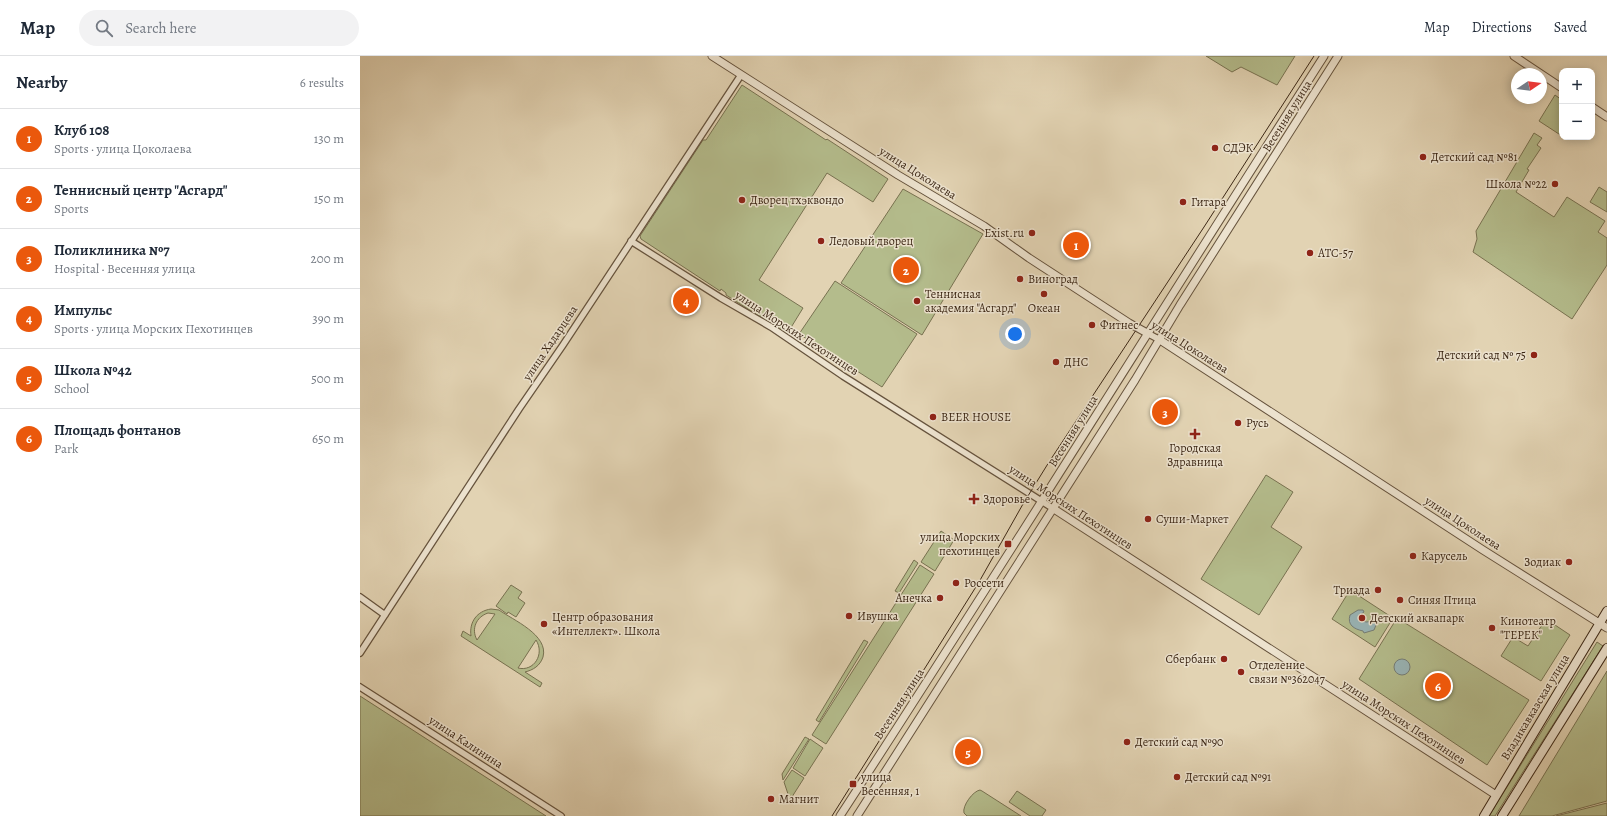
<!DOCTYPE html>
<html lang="en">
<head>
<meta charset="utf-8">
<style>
  body { margin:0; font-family:Alegreya,serif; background:#f2f2f3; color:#1f2937 }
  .controls { position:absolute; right:12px; top:12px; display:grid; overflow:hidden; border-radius:8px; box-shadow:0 2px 10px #0003 }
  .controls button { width:36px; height:36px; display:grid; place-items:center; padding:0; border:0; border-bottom:1px solid #e0e1e3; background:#fff; color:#1f2937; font:20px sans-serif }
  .compass { position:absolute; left:1151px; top:12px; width:36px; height:36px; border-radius:50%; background:#fff; box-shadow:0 2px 10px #0003; rotate:77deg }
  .you { position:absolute; left:655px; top:278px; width:14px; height:14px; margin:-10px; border:3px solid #fff; border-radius:50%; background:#1a73e8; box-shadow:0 0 0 6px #1a73e833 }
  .badge { display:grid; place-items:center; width:26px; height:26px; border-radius:50%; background:#ea580c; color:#fff; font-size:13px; font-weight:700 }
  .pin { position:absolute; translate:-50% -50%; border:2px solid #fff; box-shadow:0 1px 4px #0006 }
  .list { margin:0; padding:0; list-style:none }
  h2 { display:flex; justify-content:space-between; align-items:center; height:52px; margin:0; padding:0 16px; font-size:17px }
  h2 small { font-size:13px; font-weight:400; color:#747a83 }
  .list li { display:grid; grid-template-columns:26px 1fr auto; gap:12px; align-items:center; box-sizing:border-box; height:60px; padding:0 16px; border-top:1px solid #e0e1e3 }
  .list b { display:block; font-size:15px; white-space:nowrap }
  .list p { margin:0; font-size:13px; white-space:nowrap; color:#747a83 }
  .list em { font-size:13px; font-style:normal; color:#747a83 }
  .icon { flex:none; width:22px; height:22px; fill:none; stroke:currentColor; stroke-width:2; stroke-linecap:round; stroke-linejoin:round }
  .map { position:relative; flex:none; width:1247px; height:760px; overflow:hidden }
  header { display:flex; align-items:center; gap:24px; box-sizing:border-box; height:56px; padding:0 20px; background:#fff; border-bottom:1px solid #e0e1e3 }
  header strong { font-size:19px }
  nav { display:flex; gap:22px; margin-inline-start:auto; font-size:14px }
  .search { width:280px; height:36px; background:#f2f2f3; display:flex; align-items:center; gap:10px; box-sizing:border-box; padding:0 14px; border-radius:22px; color:#747a83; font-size:15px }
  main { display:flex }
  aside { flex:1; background:#fff }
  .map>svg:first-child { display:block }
</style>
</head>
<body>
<header>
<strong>Map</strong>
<div class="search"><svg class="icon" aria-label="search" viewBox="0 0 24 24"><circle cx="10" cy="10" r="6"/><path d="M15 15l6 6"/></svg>Search here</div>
<nav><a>Map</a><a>Directions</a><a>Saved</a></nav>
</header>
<main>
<aside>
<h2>Nearby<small>6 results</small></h2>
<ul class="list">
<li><span class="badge">1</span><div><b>Клуб 108</b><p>Sports · улица Цоколаева</p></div><em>130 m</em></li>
<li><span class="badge">2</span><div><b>Теннисный центр &quot;Асгард&quot;</b><p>Sports</p></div><em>150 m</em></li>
<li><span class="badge">3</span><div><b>Поликлиника №7</b><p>Hospital · Весенняя улица</p></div><em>200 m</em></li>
<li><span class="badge">4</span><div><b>Импульс</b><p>Sports · улица Морских Пехотинцев</p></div><em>390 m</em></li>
<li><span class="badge">5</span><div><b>Школа №42</b><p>School</p></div><em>500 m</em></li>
<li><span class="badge">6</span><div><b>Площадь фонтанов</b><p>Park</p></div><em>650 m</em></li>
</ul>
</aside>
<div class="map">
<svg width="1247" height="760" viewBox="0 0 1247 760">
  <rect width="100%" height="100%" fill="#e2d3b3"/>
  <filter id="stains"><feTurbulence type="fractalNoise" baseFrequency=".005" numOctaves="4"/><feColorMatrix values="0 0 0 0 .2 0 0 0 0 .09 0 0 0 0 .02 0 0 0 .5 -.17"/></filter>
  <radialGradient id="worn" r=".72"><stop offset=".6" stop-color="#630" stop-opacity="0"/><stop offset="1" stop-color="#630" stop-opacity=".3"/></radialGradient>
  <path fill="#b4bc8c" stroke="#787251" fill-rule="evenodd" d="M846 0H935L917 29 881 11 872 16Z
    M382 29 466 84 467 83 528 123 513 146 467 117 399 224 443 252 427 278 366 239V237L361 233 360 235 281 183 280 180 343 84H346Z
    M1195 39 1202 44V80L1179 65Z
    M1174 77 1182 82 1177 89 1181 92 1167 113 1169 114 1156 136 1194 161 1207 141 1245 165 1238 176 1247 182V209L1212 263 1113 196 1117 183 1116 175Z
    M1239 131 1247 136V156L1230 146Z
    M543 133 623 178 562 279 481 227Z
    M475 225 557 278 522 331 439 278Z
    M906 419 933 436 911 471 942 491 899 559 841 523Z
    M581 475 594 484 575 515 561 506Z
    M554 504 558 507 539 537 535 535Z
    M560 509 574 518 466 688 452 679Z
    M151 529 162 536 158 542 165 547 156 561 148 556 147 558 136 550Z
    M990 534 1033 562 1015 591 972 563Z
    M131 553 139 554C153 564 189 579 183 601 180 610 173 614 165 616L182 627 180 631 101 580 103 575 111 580C109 566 117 555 131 553ZM128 557 135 558 117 584C111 573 116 561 128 557ZM176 584C185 598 174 616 158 612Z
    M1037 562 1169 644 1127 709 999 623Z
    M1186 563 1210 579 1181 625 1141 600 1153 581 1168 590Z
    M504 584 508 586 459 666 456 664Z
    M1237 586 1243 590 1135 760H1129Z
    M1247 615V745L1192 760H1159Z
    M0 640 186 760H0Z
    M445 681 449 683 423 724 422 718Z
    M450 683 463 692 445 720 433 712Z
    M432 714 444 722 430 744 424 726Z
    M620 734 622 735 661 760H607L604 757C602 750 613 735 620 734Z
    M657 735 686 754 682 760H670L649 746Z
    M1247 747V760H1196Z"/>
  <path fill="#99b5b7" stroke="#747d77" d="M998 554H1003L1004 556 1000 559 1001 564 1006 566 1015 565 1016 569 1014 574 1004 577 1003 575C994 573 987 569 990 559Z
    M1034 611a8 8 0 1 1 16 0a8 8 0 1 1-16 0Z"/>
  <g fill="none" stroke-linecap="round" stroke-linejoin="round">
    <defs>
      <path id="minor" d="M271 185 361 242 411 271 483 320 694 453
        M787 277 800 284
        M0 541 25 559
        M0 597 159 353 203 289 381 19
        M0 631 201 760"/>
      <path id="tertiary" d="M352 0 538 119 624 170 669 202 769 267 787 277
        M1154 0 1202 32
        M1232 51 1247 61
        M800 284 1123 494 1247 572
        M694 453 1136 739
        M480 760C644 508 802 253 964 0
        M497 760 775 324 820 249 978 0"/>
      <path id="secondary" d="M1124 760 1247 555
        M1142 760 1247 592"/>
    </defs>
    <use href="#minor" stroke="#66533d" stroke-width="8"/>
    <use href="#tertiary" stroke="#66533d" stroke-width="9"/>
    <use href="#secondary" stroke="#3d2816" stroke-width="10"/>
    <use href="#minor" stroke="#ece2ce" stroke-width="5.5"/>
    <use href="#tertiary" stroke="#ece2ce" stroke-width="7"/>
    <use href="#secondary" stroke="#ece2ce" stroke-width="8"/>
    <path stroke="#3d2816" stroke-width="1" d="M472 760 619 526 663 448 689 406 844 171 954 0"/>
  </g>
  <g fill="#8f2418" stroke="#ece2ce" stroke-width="1.5">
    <circle cx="855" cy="92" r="4"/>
    <circle cx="1063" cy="101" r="4"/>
    <circle cx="1195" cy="128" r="4"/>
    <circle cx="382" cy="144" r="4"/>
    <circle cx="823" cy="146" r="4"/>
    <circle cx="672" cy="177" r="4"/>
    <circle cx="461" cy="185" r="4"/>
    <circle cx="950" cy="197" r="4"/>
    <circle cx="660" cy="223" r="4"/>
    <circle cx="684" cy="238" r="4"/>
    <circle cx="557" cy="245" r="4"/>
    <circle cx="732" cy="269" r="4"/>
    <circle cx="1174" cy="299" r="4"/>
    <circle cx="696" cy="306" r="4"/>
    <circle cx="573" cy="361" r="4"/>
    <circle cx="878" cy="367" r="4"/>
    <path d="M833 372h4v4h4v4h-4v4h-4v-4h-4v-4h4z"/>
    <path d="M612 437h4v4h4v4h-4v4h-4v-4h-4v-4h4z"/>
    <circle cx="788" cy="463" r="4"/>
    <rect x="644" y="484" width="8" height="8" rx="2"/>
    <circle cx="1053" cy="500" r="4"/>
    <circle cx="1209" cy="506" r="4"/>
    <circle cx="596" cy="527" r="4"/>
    <circle cx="1018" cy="534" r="4"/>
    <circle cx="580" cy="542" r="4"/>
    <circle cx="1040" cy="544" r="4"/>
    <circle cx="489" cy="560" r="4"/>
    <circle cx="1002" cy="562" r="4"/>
    <circle cx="184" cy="568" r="4"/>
    <circle cx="1132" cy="572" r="4"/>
    <circle cx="864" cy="603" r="4"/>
    <circle cx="881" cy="616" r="4"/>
    <circle cx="767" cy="686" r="4"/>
    <circle cx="817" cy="721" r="4"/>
    <rect x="489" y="724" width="8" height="8" rx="2"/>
    <circle cx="411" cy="743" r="4"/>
  </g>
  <g text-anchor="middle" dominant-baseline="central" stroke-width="3" stroke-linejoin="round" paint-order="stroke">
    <g font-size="12" fill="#3d2816" stroke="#ece2ce">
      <text transform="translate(927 60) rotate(-58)">Весенняя улица</text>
      <text transform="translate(558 117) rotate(32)">улица Цоколаева</text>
      <text transform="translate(437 277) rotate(33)">улица Морских Пехотинцев</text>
      <text transform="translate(190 287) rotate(-56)">улица Хадарцева</text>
      <text transform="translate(830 291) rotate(32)">улица Цоколаева</text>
      <text transform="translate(713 375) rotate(-58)">Весенняя улица</text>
      <text transform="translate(711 451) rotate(33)">улица Морских Пехотинцев</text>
      <text transform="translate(1103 467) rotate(33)">улица Цоколаева</text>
      <text transform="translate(539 648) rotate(-57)">Весенняя улица</text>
      <text transform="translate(1175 651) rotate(-59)">Владикавказская улица</text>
      <text transform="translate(1044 666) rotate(33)">улица Морских Пехотинцев</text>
      <text transform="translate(106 686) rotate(33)">улица Калинина</text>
    </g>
    <g font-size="12" fill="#3d2816" stroke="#ece2ce" text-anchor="start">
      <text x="863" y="92">СДЭК</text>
      <text x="1071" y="101">Детский сад №81</text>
      <text x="1187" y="128" text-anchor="end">Школа №22</text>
      <text x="390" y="144">Дворец тхэквондо</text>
      <text x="831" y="146">Гитара</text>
      <text x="664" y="177" text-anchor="end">Exist.ru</text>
      <text x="469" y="185">Ледовый дворец</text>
      <text x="958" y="197">АТС-57</text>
      <text x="668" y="223">Виноград</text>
      <text x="565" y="238">Теннисная<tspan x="565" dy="14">академия "Асгард"</tspan></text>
      <text x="684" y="252" text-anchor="middle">Океан</text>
      <text x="740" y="269">Фитнес</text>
      <text x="1166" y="299" text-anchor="end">Детский сад № 75</text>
      <text x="704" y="306">ДНС</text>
      <text x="581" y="361">BEER HOUSE</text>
      <text x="886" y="367">Русь</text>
      <text x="835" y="392" text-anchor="middle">Городская<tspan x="835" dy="14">Здравница</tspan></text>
      <text x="623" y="443">Здоровье</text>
      <text x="796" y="463">Суши-Маркет</text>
      <text x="640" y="481" text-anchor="end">улица Морских<tspan x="640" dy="14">пехотинцев</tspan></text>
      <text x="1061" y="500">Карусель</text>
      <text x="1201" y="506" text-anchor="end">Зодиак</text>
      <text x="604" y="527">Россети</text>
      <text x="1010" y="534" text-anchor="end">Триада</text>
      <text x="572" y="542" text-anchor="end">Анечка</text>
      <text x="1048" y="544">Синяя Птица</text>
      <text x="497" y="560">Ивушка</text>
      <text x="192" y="561">Центр образования<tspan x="192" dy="14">«Интеллект». Школа</tspan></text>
      <text x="1010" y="562">Детский аквапарк</text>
      <text x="1140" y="565">Кинотеатр<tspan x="1140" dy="14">"ТЕРЕК"</tspan></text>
      <text x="856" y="603" text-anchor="end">Сбербанк</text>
      <text x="889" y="609">Отделение<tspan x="889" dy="14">связи №362047</tspan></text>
      <text x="775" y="686">Детский сад №90</text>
      <text x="501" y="721">улица<tspan x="501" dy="14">Весенняя, 1</tspan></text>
      <text x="825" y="721">Детский сад №91</text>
      <text x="419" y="743">Магнит</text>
    </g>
  </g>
  <rect width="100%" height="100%" filter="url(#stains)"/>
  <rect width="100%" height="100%" fill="url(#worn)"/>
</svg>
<div class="controls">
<button>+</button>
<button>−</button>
</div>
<svg class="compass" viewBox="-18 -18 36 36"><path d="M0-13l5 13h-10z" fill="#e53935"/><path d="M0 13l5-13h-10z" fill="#747a83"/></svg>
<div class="you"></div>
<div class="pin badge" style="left:716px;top:189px">1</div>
<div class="pin badge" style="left:546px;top:214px">2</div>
<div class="pin badge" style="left:805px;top:356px">3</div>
<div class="pin badge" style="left:326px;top:245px">4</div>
<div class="pin badge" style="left:608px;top:696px">5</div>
<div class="pin badge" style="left:1078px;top:630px">6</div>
</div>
</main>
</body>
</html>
